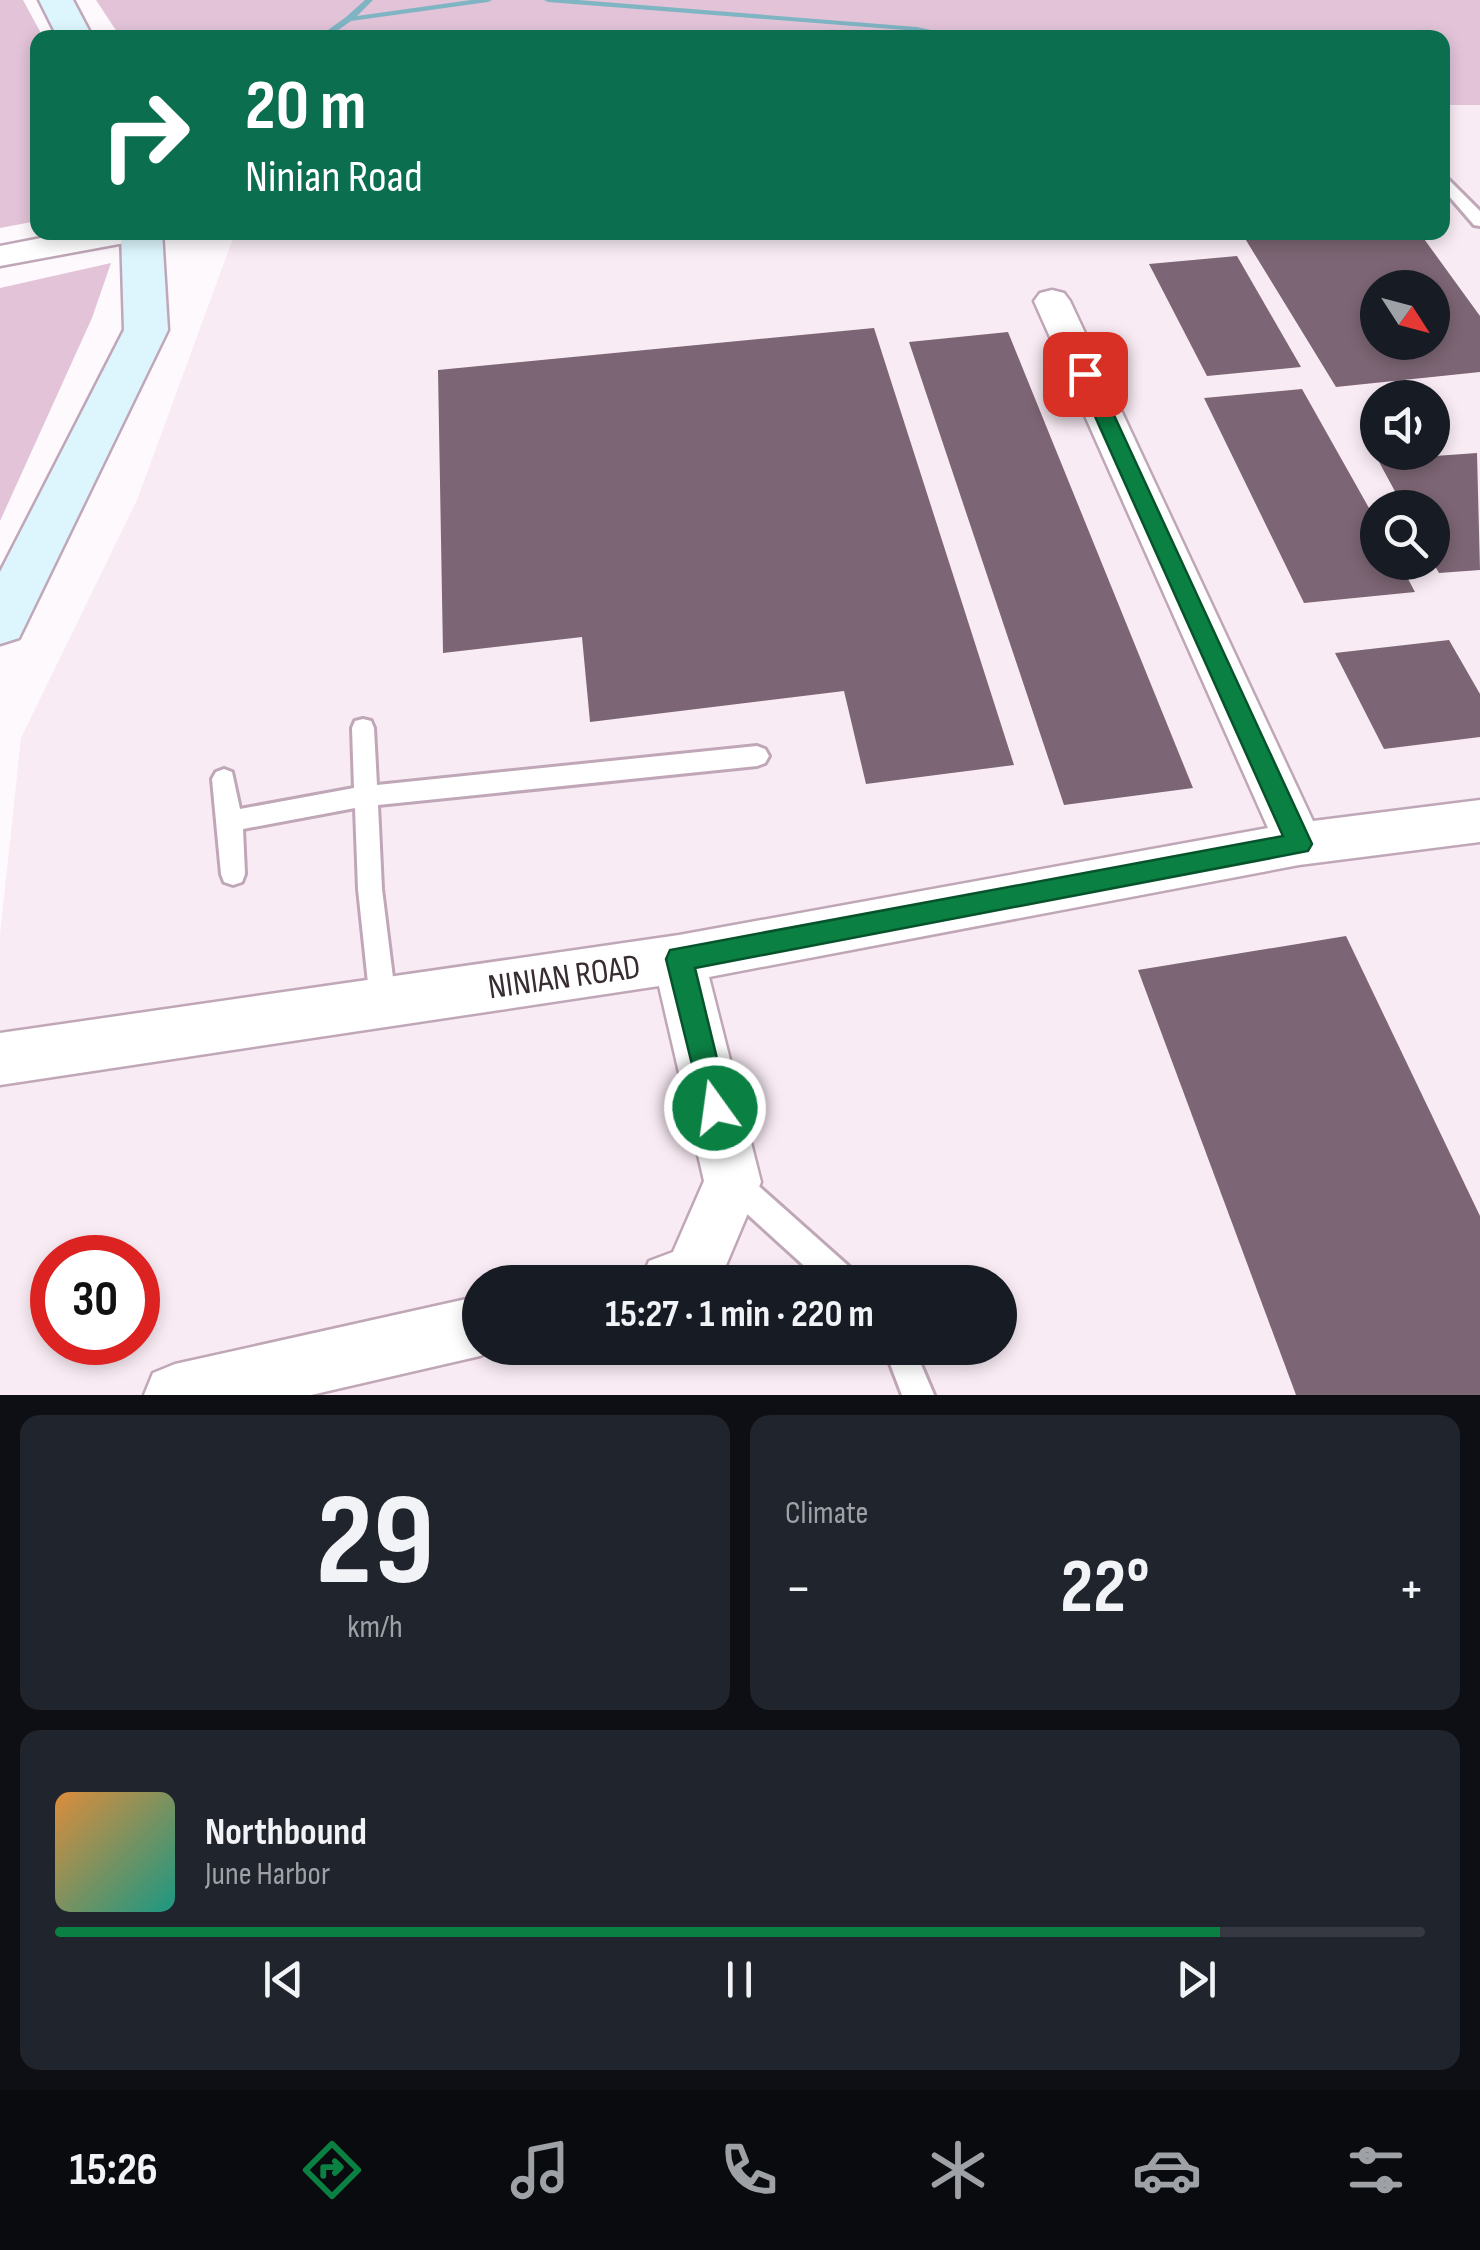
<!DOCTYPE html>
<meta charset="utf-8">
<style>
:root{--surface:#171b24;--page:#20242c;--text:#f1f3f6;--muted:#9ea1a6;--line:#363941;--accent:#0b8043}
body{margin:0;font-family:"Sofia Sans Condensed",sans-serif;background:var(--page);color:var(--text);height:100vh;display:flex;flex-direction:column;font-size:38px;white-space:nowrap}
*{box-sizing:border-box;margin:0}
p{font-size:32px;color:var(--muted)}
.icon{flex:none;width:55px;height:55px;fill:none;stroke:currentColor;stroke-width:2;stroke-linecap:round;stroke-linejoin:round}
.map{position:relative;height:1395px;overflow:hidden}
.panel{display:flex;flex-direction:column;gap:20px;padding:20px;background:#0d0f14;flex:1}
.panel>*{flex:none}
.guide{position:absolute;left:30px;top:30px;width:1420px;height:210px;border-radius:20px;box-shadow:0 5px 15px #0003;background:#0b6e4f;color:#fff;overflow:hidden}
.needle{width:65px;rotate:126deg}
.fabs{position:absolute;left:1360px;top:270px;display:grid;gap:20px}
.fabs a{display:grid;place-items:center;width:90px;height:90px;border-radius:50%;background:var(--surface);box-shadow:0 5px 15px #0003;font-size:50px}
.speed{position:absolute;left:30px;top:1235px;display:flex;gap:20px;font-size:50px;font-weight:700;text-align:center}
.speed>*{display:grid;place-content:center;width:130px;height:130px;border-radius:50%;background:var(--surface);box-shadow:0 5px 15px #0003;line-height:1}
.speed .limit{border:15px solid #d22;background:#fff;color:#111}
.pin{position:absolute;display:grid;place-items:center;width:85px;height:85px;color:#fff;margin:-42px;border-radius:20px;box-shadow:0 5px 15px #0006}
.me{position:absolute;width:110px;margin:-55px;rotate:346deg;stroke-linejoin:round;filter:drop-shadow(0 0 8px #0008)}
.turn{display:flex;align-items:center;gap:35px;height:210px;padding:0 50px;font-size:45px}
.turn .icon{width:130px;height:130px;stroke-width:2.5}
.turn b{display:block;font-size:70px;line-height:85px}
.big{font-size:75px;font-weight:700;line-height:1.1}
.panel .widget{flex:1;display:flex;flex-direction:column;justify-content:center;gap:15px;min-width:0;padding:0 35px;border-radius:20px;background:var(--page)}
.panel .dial{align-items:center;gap:0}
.dial b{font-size:130px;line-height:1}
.song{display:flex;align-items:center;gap:30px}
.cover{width:120px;height:120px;border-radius:15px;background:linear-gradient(135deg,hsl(30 70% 55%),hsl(170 70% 35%))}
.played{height:10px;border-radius:5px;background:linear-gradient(90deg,var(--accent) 85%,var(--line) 85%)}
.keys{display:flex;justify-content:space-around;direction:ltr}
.heat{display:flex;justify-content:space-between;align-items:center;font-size:55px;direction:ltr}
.panel .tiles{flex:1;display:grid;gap:20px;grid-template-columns:1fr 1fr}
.widget:last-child{grid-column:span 2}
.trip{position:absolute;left:462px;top:1265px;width:555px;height:100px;border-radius:50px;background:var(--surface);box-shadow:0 5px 15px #0003;font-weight:700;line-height:100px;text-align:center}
.tabs{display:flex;height:160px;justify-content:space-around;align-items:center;background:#090b0e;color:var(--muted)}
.tabs .icon{width:70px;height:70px}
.tabs .active{color:var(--accent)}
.tabs b{font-size:45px;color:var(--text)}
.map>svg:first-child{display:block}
</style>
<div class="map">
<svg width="1480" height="1395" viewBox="0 0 1480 1395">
<rect width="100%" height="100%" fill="#fef9fd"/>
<path fill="#f9ebf4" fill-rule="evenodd" d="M1443,105H1480V1395H0V935L21,738L137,500L235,233L1442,232ZM1378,288H1432V342H1378ZM1378,398H1432V452H1378ZM1378,508H1432V562H1378ZM52,1258H138V1342H52ZM480,1282H1000V1348H480Z"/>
<g fill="#e2c3d8">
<polygon points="0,0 23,0 43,37 38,38 37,221 0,228"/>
<polygon points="96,0 1480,0 1480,105 1443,105 1442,38 121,38"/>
<polygon points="111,263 92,318 0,521 0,288"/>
</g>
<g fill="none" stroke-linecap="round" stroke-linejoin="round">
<g fill="#7fb4c3" fill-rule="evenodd">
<polygon points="365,0 373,0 357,16 471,0 492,0 488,2 351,21 327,38 317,38 346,17"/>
<polygon points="544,0 578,0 917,27 969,38 950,38 917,31 548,2"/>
</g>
</g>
<g fill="#7c6574" fill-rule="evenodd">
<path d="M1241,232H1419L1480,316V372L1336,387ZM1378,288H1432V342H1378Z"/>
<polygon points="1237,256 1301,367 1207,376 1149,264"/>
<polygon points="874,328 1014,765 866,784 844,691 590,722 582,637 443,653 438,370"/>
<polygon points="1008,332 1193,788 1064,805 909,342"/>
<polygon points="1302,389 1378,524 1378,562 1399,562 1415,592 1304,603 1204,398"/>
<polygon points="1477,453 1480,570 1439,573 1432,561 1432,508 1404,508 1378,460"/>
<polygon points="1449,640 1480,694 1480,737 1384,749 1335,653"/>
<polygon points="1346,936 1480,1216 1480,1395 1296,1395 1138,970"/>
</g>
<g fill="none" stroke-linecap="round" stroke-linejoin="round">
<g stroke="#c0a7b8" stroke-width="6">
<g id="lane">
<polygon points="1442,173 1480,211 1480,226 1474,225 1442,188"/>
<polygon points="363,719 371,721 374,728 377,785 757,746 765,749 769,756 765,763 757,766 378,805 382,889 396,1002 392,1011 383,1014 374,1011 370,1002 358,889 355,808 243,829 245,874 242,882 233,885 224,882 221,874 212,779 216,772 224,769 232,772 240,809 354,788 352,728 355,721"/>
<polygon points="733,1168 743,1172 854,1271 858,1282 822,1282 723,1192 719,1182 723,1172"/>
<polygon points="884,1348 914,1348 934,1395 902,1395"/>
</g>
</g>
<g stroke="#c0a7b8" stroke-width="5">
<g id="street">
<polygon points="72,232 146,232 130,242 0,266 0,246"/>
<polygon points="1052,290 1064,293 1070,301 1313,821 1480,800 1480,842 1299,865 709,977 761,1182 719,1282 640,1282 649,1261 673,1252 704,1181 659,986 0,1085 0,1033 679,935 1268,828 1034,301 1040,293"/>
<polygon points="480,1296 480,1348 501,1348 480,1356 311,1395 144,1395 153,1373 175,1364"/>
</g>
</g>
<g stroke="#c0a7b8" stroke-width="5">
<g id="secondary">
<polygon points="39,0 73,0 93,38 58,38"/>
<polygon points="121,232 162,232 168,330 19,638 0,644 0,572 124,330"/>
</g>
</g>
<use href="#lane" fill="#fff" fill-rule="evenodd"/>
<use href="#street" fill="#fff" fill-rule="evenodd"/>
<use href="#secondary" fill="#ddf6fd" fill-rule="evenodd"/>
</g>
<polygon fill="#0b8043" stroke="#07532c" stroke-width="2.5" points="1085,368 1095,374 1312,844 1308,851 695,968 729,1108 725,1117 715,1121 705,1117 666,959 670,950 1283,836 1076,374"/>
<g text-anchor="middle" stroke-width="10" stroke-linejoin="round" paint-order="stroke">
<g font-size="35" fill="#362c32" stroke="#fff">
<text transform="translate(564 976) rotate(-8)" y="12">NINIAN ROAD</text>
</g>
</g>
</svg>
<div class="fabs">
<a><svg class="needle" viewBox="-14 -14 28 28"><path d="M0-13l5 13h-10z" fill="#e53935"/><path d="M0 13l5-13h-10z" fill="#9ea1a6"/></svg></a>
<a><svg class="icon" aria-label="sound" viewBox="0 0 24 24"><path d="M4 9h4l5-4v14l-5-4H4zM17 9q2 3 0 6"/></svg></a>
<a><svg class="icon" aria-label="search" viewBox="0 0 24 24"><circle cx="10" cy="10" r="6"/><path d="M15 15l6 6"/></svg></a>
</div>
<div class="speed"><div class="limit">30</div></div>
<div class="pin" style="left:1085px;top:374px;background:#d93025"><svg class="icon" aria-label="arrive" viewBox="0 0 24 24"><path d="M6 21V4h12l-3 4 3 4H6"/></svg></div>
<svg class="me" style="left:715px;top:1108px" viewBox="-20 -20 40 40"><circle r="17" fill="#0b8043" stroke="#fff" stroke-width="3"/><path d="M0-11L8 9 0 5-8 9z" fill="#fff"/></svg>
<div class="trip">15:27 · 1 min · 220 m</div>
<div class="guide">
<div class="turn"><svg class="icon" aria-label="right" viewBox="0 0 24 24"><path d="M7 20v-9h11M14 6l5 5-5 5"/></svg><div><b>20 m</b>Ninian Road</div></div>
</div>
</div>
<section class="panel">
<div class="tiles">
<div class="widget dial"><b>29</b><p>km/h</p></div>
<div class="widget"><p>Climate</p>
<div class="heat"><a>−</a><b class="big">22°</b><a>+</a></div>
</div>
<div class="widget">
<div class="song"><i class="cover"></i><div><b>Northbound</b><p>June Harbor</p></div></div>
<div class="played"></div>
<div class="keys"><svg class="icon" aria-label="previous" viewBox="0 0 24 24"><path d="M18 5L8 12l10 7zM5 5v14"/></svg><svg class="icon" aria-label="pause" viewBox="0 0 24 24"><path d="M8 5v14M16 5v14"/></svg><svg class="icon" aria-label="next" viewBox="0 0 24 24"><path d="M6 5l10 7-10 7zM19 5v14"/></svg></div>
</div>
</div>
</section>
<nav class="tabs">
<b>15:26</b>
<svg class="icon active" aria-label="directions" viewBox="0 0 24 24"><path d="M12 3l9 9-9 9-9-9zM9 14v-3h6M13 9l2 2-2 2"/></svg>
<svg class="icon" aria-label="music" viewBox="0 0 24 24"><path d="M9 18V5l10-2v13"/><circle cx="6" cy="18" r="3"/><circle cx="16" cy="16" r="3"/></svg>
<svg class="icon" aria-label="phone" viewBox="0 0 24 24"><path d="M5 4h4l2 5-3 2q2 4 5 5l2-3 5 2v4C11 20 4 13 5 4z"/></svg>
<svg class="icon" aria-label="climate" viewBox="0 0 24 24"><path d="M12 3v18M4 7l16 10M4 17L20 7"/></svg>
<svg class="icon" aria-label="car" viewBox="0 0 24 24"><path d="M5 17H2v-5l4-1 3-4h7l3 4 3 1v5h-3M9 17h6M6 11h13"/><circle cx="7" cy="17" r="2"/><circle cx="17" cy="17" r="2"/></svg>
<svg class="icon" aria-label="filters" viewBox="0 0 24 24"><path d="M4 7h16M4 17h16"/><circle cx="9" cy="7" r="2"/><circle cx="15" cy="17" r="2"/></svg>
</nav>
